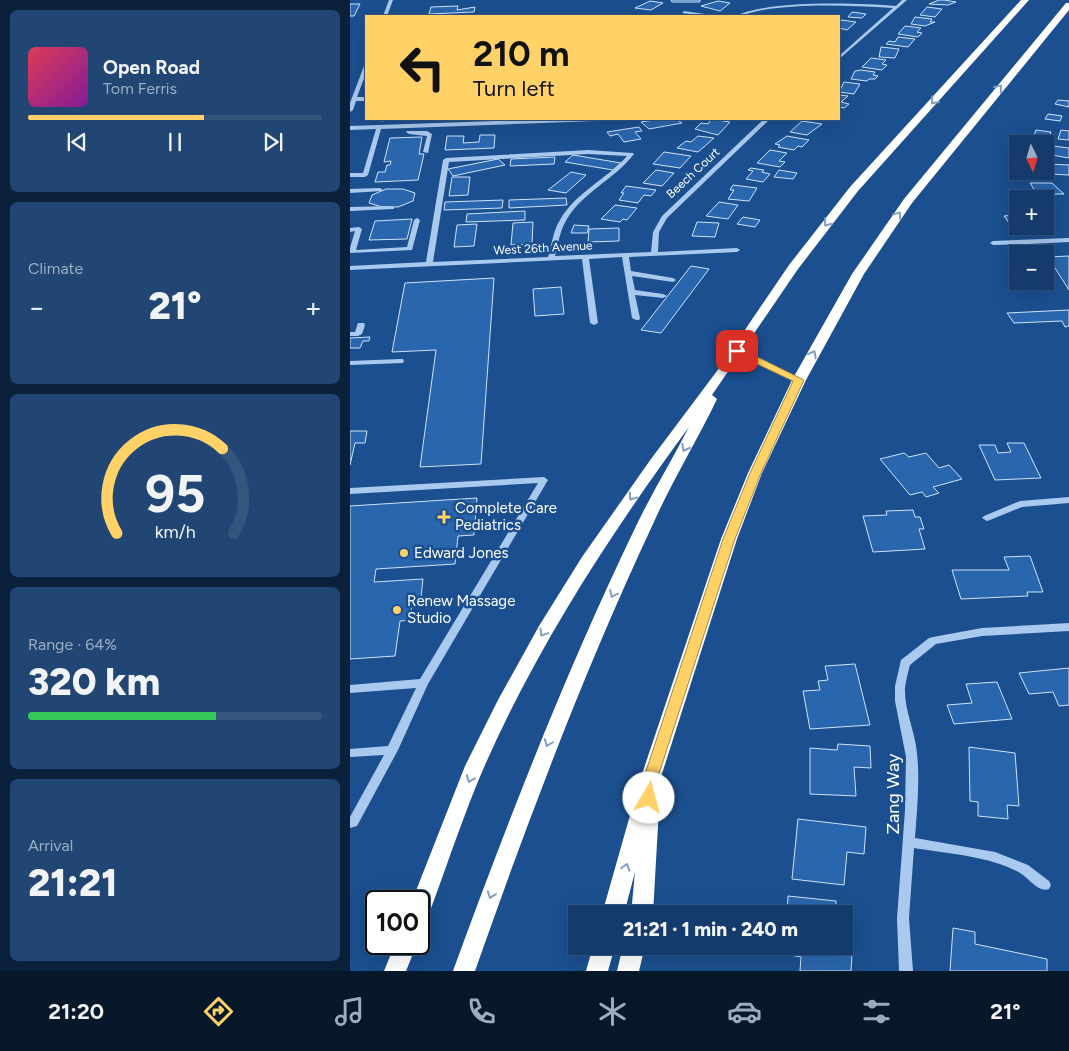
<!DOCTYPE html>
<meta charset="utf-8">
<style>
:root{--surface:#143b6b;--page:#214673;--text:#f1f3f6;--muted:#9dadc1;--line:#33557e;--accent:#ffd166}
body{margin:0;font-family:Figtree,sans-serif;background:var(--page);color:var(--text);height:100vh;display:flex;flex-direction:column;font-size:19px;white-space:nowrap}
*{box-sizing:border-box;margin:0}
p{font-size:16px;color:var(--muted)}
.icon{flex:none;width:28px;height:28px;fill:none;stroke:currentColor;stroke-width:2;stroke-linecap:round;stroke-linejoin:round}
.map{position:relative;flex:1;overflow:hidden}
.drawer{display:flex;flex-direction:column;gap:10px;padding:10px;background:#0b203b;width:350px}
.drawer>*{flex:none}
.banner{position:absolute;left:15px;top:15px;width:475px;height:105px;border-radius:0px;box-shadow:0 5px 20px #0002,0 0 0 1px var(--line);background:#ffd166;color:#111;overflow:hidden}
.needle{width:32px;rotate:175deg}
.tools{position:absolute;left:659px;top:135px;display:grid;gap:10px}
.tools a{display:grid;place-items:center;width:45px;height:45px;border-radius:0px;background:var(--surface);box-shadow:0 5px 20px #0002,0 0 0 1px var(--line);font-size:25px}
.speed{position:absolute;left:15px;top:890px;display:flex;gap:10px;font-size:25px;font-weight:700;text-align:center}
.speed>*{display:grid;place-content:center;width:65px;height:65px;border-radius:50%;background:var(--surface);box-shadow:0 5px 20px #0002,0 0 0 1px var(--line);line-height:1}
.speed .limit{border:2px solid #111;border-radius:8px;background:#fff;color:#111}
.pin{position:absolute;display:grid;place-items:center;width:42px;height:42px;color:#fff;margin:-21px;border-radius:10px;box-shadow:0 2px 8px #0006}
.me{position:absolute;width:55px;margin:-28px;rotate:8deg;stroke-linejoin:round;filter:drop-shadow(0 0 4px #0008)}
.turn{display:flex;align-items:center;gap:18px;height:105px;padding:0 25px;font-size:22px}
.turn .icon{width:65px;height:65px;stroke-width:2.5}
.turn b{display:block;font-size:35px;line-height:42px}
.big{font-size:38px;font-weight:800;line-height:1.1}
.drawer .widget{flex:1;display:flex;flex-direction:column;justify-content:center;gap:8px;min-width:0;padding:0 18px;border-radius:8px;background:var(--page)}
.drawer .dial{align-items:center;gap:0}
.dial svg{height:130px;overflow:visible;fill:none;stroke:var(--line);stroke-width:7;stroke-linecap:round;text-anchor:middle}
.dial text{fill:var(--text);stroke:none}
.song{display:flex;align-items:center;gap:15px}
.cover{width:60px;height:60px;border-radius:8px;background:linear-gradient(135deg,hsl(350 70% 55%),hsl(290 70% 35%))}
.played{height:5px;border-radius:2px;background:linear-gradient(90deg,var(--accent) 60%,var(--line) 60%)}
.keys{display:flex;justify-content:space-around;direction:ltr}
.heat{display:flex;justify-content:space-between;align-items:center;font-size:28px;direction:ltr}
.charge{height:8px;border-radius:4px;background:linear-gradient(90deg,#34c759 64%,var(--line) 0)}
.trip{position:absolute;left:218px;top:905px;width:285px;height:50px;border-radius:0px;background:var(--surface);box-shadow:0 5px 20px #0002,0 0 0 1px var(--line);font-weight:800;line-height:50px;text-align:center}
.dock{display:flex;height:80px;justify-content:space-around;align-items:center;background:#08182b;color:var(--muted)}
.dock .icon{width:35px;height:35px}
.dock .current{color:var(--accent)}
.dock b{font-size:22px;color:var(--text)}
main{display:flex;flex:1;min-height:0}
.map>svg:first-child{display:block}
</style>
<main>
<section class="drawer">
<div class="widget">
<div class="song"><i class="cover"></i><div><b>Open Road</b><p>Tom Ferris</p></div></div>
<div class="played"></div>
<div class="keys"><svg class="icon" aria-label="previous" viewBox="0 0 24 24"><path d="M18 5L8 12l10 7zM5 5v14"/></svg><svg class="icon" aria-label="pause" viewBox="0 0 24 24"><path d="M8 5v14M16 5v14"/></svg><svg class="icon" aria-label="next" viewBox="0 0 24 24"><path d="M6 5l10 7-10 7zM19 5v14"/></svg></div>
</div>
<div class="widget"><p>Climate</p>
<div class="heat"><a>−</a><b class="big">21°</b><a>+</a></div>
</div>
<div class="widget dial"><svg viewBox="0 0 100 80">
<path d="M14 69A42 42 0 1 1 86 69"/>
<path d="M14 69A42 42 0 0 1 79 17" stroke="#ffd166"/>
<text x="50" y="56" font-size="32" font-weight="700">95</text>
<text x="50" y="72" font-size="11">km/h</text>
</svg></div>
<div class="widget"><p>Range · 64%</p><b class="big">320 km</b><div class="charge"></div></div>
<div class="widget"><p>Arrival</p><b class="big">21:21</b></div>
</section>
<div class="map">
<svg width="719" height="971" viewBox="0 0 719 971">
<rect width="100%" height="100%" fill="#1b4f8f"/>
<g fill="#2a66ad" stroke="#cfe3fa">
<polygon points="321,0 350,0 350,2 322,2"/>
<polygon points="589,0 594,0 606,2 598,5 579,4"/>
<polygon points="300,1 313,3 301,10 285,8"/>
<polygon points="368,1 380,3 370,11 351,6"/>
<polygon points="0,4 10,4 4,16 0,16"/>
<polygon points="108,6 107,10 125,7 124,12 79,14 81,7"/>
<polygon points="577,7 592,9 585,17 570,15"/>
<polygon points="502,12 516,14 512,18 498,17"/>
<polygon points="565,17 582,19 580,22 585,22 575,26 561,24"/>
<polygon points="491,20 506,22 497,30 489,28"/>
<polygon points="555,26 571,28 567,32 572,33 568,37 548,34"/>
<polygon points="548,37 565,39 558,47 536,44 539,41 545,42"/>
<polygon points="531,47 549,49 545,58 529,57"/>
<polygon points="521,58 536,60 532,64 537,65 532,70 512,67"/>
<polygon points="511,70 525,72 523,75 528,76 525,79 519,79 517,81 501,79 505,71"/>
<polygon points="494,82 510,84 504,94 489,92"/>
<polygon points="489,95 498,96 491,102 499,104 494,108 489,107"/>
<polygon points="708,100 719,101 719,107 705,104"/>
<polygon points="698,114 712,116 710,121 695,119"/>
<polygon points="311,119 326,119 332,123 299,129 291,122"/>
<polygon points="361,119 380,122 368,135 345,129 351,123 358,124"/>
<polygon points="452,121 472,124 457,135 440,132"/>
<polygon points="289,127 292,131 285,132 291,139 274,142 268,134 260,136 257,132"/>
<polygon points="686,130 701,132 699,138 684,136"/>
<polygon points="711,130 719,131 719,140 708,139"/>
<polygon points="130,135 145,135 144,148 95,150 97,136 114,136 113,143 129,142"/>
<polygon points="348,136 364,138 348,152 327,148 336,141 341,142"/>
<polygon points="437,136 459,140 452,147 448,146 444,150 428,147 430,145 425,144"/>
<polygon points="72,137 69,154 74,154 68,180 25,182 28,172 35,172 37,165 40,165 41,161 34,162 40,138"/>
<polygon points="695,145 719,148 719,158 702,155 703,151 695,150"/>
<polygon points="420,150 437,153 429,161 435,162 430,167 407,163"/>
<polygon points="314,152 341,156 330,168 303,164"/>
<polygon points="223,155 271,163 263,170 215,162"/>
<polygon points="205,157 204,164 160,166 161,159"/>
<polygon points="148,159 155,165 103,176 98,169"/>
<polygon points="698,164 719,165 719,175 699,174"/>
<polygon points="401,168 414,170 412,172 420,174 413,182 396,179 403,171 398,170"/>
<polygon points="306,170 324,173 312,186 293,183"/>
<polygon points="429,170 447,173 443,179 424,177"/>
<polygon points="221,172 236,175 216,193 198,190"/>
<polygon points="102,177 120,177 118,195 99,196"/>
<polygon points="680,183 702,183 714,194 687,194"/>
<polygon points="383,185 407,188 399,201 378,199 384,190 380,190"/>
<polygon points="276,186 306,190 301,196 294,195 288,203 269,200 274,193 271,193"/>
<polygon points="36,189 53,189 65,193 63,201 48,207 32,207 19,203 22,195"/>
<polygon points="216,198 217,205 159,208 159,200"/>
<polygon points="153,200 152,208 94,210 95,202"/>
<polygon points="369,202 388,205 378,219 356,216"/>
<polygon points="265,205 287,208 277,220 273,219 270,222 251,219"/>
<polygon points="175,211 175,220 116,222 117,214"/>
<polygon points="664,211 668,211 668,224 660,224 654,216 667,215"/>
<polygon points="393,217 410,220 405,227 387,224"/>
<polygon points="62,219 57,239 19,240 25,221"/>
<polygon points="183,222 182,244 161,245 163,223"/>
<polygon points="347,222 369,223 365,237 342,236"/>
<polygon points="127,224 124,246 104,247 107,225"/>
<polygon points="224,225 239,226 237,233 221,233"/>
<polygon points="269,228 269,241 238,242 239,229"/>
<polygon points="719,256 719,290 698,257"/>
<polygon points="341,266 359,269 311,333 291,330"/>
<polygon points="144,278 131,464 70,467 86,350 42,352 55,283"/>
<polygon points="211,287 214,314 185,316 183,289"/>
<polygon points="719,310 719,326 715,327 712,321 664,323 657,313"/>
<polygon points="20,337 19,341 13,341 10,348 0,348 0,338"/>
<polygon points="0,431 17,431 15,443 5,443 0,465"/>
<polygon points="657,443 674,443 691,478 645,480 629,445 645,445 648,453 661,452"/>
<polygon points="554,453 559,457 576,453 589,468 599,465 612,479 583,487 589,493 576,497 572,492 560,495 530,459"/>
<polygon points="127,498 125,523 118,524 118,529 124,528 124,535 108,536 105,564 26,569 24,582 73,579 70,606 62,606 61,612 67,612 66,620 50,621 45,656 0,659 0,506"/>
<polygon points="563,510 565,517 570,517 574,529 569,529 575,549 523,552 513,516 537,515 536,511"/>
<polygon points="680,556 693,592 677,592 678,596 611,599 602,570 659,570 654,557"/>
<polygon points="505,664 520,725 460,729 453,691 470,690 468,681 478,680 475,666"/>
<polygon points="719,668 719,705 709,706 703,692 679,694 669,673"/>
<polygon points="647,682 662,719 604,724 597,705 622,703 616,684"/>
<polygon points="488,744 520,746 521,768 504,767 506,796 460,794 460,748 487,750"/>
<polygon points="619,747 665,753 669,806 657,805 658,819 628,816 628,802 620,801"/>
<polygon points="448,819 516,827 514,854 497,852 494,885 442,879"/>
<polygon points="438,896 486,901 486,914 437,914"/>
<polygon points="603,928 625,932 625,944 697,959 697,971 600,971"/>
<polygon points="494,938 503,939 501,971 450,971 451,957 440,955 441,946 494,946"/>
</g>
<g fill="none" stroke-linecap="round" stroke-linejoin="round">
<g fill="#a9c9ee" fill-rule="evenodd">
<polygon points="39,0 43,0 37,16 33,16"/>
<path d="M552,0H557L489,59V56L543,8C509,6 473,4 439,7C427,8 415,9 404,12C398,13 392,16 386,16C419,0 507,3 546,6Z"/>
<polygon points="334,11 362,15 364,16 354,16 332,13"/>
<polygon points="14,66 16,66 16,73 7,97 16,97 16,101 6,101 3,110 0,112 0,103"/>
<path d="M23,119H42C38,122 27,122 23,119Z"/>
<polygon points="208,119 249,119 246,121 31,129 18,175 15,177 0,177 0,173 13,173 26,129 0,130 0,126"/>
<path d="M414,119H420L317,218L309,232L308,252L387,248L390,250L387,252L279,257L281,271L323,278L326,280L323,282L282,276L285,290L313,294L317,296L313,298L285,295L290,318L289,320H286L282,318L272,257L239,259L248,323L244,325L240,323L232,259L0,270V266L76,262L93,160L96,158L238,150L283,153L284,154C265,179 233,192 217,219C210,230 208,244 205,256L301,252L303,232L312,216ZM238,154L277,156C257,179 225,193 210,220C203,231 202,244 198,257L83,262L99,162Z"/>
<polygon points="57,131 77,131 82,134 78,153 73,152 77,136 59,134 56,132"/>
<polygon points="30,188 33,190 32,191 0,193 0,189"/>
<polygon points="42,206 44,207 44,209 0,211 0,207"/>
<polygon points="67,218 70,220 62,250 0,253 0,248 5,231 0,232 0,228 9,227 12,229 6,250 57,247 64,220"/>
<polygon points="719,238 719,242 678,244 684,254 678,254 672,244 643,245 640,243 643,241"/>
<polygon points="8,323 14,323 15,325 12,334 8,336 0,336 0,332 5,332"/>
<polygon points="384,349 390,349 453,380 449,382 446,382 384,353 383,351"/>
<polygon points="50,359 53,359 54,361 53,363 0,365 0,361"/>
<polygon points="194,477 198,480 78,684 48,750 7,826 0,828 0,817 34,755 0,757 0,749 38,746 66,688 0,693 0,685 70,679 188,483 0,494 0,488"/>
<polygon points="719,497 719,503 672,507 640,520 637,521 632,518 634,516 670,501"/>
<path d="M719,623V631L632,636L586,644L560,665C558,672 556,680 555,688C554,710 565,731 567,753C570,781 567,810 565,838L645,852L678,865L699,881L701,885L699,889C688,893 679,878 670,873C644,857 595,853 564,848L559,918L563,971H549L547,918L555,810L556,757L545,701V686L551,660L579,638L583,637L632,628Z"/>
</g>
<g fill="#fff" fill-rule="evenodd">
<path d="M671,0H679L508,191L448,269L362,395L367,399C347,441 322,481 303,524C235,669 178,820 125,971H103C158,820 217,669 287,524C303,491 322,460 339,427C261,533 188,645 135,765C114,813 98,863 80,911L77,918L69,920V901H62L115,766L148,700L189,626L232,557L301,459L367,371L439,265L500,187Z"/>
<polygon points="716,3 719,3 719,10 562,203 514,274 456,380 412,473 387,539 310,780 304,801 309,808 303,914 281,914 285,872 274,914 252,914 290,780 371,539 398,473 442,380 502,274 554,199"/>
<polygon points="45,944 67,944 56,971 34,971"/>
<polygon points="243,946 265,946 258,971 236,971"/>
<polygon points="273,946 295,946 289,971 267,971"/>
</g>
</g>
<defs><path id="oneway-chevron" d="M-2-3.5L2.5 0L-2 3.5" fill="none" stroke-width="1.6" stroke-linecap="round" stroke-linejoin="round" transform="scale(1.25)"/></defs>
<g stroke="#829ec1">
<use href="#oneway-chevron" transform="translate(649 88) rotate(-50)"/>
<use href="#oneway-chevron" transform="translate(584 101) rotate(132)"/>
<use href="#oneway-chevron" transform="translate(548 215) rotate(-56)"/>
<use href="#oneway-chevron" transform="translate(477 223) rotate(128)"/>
<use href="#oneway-chevron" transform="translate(463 354) rotate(-62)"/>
<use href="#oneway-chevron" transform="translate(335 448) rotate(118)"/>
<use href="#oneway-chevron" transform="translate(282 497) rotate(125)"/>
<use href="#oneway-chevron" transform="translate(263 594) rotate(115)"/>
<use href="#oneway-chevron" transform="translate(193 633) rotate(121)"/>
<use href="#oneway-chevron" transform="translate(198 743) rotate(111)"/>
<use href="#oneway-chevron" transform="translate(120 779) rotate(111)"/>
<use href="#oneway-chevron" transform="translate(276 867) rotate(-74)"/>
<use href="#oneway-chevron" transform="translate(141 895) rotate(110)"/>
</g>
<polygon fill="#ffd166" stroke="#a68842" points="384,349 391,349 454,380 411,473 385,539 307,780 304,802 299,804 294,802 292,798 293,780 373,539 400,473 443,381 384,353"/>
<g fill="#ffd166" stroke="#1b4f8f" stroke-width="2">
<path d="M91.5 509.5h5v5h5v5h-5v5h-5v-5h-5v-5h5z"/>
<circle cx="54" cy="553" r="5"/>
<circle cx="47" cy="610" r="5"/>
</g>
<g text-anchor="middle" stroke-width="5" stroke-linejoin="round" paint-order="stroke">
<g font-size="12" fill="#fff" stroke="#1b4f8f">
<text transform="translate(343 173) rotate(-43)" y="4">Beech Court</text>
<text transform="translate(193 248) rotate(-3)" y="4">West 26th Avenue</text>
</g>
<g font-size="15" fill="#fff" stroke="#1b4f8f" text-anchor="start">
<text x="105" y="513">Complete Care<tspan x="105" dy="17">Pediatrics</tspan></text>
<text x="64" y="558">Edward Jones</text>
<text x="57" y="606">Renew Massage<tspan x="57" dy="17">Studio</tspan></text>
</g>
<g font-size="18" fill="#fff" stroke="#1b4f8f">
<text transform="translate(543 794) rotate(-90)" y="6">Zang Way</text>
</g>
</g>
</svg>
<div class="tools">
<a><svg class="needle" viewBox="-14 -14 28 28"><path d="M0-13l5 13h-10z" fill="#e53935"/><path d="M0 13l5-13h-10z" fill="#9dadc1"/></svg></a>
<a>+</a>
<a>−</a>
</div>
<div class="speed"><div class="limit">100</div></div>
<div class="pin" style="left:387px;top:351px;background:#d93025"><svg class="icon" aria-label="arrive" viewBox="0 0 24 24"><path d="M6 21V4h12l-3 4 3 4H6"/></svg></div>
<svg class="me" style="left:299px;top:798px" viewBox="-20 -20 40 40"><circle r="19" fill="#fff"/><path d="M0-13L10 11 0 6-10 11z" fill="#ffd166"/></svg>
<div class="trip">21:21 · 1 min · 240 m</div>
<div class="banner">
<div class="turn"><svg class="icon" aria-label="left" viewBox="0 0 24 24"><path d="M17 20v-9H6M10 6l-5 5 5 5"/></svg><div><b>210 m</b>Turn left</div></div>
</div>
</div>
</main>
<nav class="dock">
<b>21:20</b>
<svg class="icon current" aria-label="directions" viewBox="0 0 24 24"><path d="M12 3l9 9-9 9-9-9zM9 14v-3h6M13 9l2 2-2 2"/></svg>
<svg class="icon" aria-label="music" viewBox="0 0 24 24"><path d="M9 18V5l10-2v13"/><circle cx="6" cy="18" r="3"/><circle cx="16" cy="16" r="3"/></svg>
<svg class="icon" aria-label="phone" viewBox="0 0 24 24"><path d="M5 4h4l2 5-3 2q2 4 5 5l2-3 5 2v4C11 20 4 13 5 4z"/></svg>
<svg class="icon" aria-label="climate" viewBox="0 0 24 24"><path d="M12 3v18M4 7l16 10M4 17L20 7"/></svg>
<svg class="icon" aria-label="car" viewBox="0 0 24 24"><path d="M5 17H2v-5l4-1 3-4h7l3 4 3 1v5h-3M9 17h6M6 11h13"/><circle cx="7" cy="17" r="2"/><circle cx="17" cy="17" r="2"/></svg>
<svg class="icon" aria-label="filters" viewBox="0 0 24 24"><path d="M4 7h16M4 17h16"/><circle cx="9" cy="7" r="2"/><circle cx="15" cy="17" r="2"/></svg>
<b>21°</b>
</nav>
